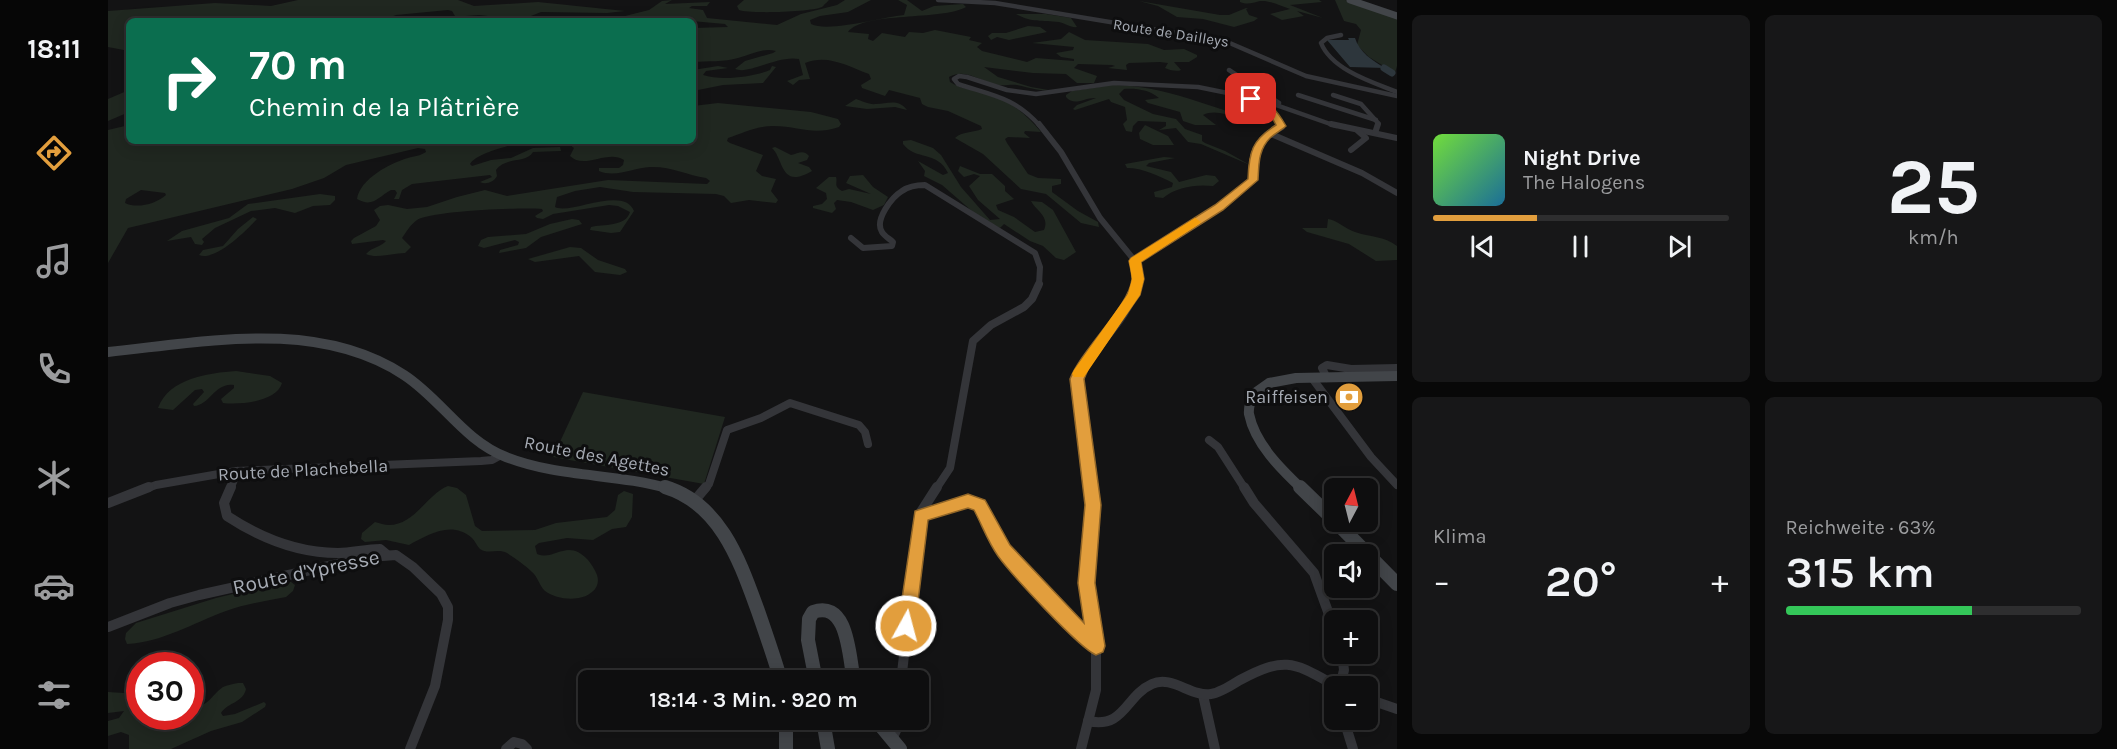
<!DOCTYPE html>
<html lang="de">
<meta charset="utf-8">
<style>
:root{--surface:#0e0e0f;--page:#171718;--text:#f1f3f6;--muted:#9b9c9e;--line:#2e2e2f;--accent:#e29e3d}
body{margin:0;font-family:Karla,sans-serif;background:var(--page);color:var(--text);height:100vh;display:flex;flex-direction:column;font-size:22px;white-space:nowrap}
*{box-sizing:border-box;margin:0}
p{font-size:20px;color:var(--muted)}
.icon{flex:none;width:33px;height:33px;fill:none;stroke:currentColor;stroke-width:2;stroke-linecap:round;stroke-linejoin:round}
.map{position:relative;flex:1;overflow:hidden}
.sheet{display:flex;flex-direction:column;gap:15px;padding:15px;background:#080808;width:720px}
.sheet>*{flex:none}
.banner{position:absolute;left:18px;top:18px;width:570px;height:126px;border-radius:9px;box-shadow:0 3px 15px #0003,0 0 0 2px var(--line);background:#0b6e4f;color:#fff;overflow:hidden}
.needle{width:39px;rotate:7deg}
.buttons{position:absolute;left:1216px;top:478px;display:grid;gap:12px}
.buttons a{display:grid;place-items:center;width:54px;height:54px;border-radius:9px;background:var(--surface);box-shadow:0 3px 15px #0003,0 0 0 2px var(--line);font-size:30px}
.speed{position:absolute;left:18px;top:652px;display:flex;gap:12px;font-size:30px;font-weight:700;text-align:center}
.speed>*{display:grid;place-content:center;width:78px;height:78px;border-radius:50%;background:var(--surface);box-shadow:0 3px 15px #0003,0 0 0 2px var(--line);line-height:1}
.speed .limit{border:9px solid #d22;background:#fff;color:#111}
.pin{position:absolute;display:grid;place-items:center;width:51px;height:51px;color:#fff;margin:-26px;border-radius:12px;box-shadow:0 3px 9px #0006}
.me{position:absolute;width:66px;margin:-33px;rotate:7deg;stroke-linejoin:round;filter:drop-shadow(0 0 4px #0008)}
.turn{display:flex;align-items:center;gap:21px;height:126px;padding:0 24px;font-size:27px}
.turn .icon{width:78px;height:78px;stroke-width:2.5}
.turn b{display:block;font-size:42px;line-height:51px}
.big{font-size:45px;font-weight:600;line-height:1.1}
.sheet .tile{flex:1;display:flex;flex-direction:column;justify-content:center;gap:9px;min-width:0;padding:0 21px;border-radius:9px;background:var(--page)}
.sheet .dial{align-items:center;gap:0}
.dial b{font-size:78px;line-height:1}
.song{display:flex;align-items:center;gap:18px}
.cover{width:72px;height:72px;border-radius:9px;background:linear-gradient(135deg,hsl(100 70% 55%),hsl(200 70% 35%))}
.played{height:6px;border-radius:3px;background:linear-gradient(90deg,var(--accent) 35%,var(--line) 35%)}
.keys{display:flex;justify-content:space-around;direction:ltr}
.heat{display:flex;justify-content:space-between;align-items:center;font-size:33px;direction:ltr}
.charge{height:9px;border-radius:4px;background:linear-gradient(90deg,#34c759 63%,var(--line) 0)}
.sheet .tiles{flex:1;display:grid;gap:15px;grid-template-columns:repeat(2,1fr)}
.trip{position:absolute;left:470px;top:670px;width:351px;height:60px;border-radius:9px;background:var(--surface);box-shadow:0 3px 15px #0003,0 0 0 2px var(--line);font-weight:600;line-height:60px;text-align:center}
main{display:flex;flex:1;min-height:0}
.dock{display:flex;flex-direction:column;width:108px;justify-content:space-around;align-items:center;background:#060606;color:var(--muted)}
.dock .icon{width:42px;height:42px}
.dock .current{color:var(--accent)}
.dock b{font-size:27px;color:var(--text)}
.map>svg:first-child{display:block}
</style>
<main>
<nav class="dock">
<b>18:11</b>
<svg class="icon current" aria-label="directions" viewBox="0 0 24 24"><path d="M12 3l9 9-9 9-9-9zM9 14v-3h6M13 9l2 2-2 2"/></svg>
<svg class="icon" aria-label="music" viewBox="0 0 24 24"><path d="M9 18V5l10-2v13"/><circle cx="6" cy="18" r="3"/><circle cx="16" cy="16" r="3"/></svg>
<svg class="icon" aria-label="phone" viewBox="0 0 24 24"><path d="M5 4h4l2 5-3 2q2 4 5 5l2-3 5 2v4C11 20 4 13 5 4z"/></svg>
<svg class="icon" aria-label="climate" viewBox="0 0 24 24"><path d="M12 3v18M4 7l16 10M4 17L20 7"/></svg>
<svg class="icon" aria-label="car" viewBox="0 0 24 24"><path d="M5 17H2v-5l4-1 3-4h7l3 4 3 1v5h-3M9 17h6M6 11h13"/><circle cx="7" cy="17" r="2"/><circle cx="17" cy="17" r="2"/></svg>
<svg class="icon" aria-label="filters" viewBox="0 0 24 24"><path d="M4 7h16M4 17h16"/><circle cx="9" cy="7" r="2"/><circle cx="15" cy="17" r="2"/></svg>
</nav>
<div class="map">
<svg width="1289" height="749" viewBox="0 0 1289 749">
<rect width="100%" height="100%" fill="#131314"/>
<g fill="#202720" fill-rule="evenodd">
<polygon points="190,0 350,0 366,6 430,2 517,11 499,13 433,12 423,16 477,19 484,21 385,21 389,17 371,15 358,16 348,21 337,21 347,16 344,11 340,10 288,15 273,21 21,21 21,51 0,47 0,11 107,3 163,6"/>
<path d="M564,0L557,4L602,2L599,6H584L581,8L595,10L599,18L669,25L693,14L729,5L737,0H763L740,12L712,16L702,20L703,24C721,33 773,17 796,15L799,5L790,0H799L814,11L826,6L855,4L858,7C834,21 756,11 740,32L761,34L760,39L765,41L774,33L797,37L801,32L815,33L827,30L863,37L861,40L874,43L869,47L874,51L919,62L928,58L966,61V59L953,57L948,53L965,50L966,47L924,43L953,39L961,32L977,40L1040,44L1056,50L1076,49L1089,55V57L1081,62H1066L1073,70C1069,72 1061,70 1057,68L1060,63L1052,62L1021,63L1018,65L1019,70L1000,68L1007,66L1004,65L970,64L966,68L989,76L986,83H969L958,74L925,73L876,67L890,77L923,87L946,91C933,91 922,88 909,85C903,84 897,86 890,85C873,83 859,67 841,77L842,82C856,91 873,90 888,96C905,103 921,118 933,132L917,131L916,133L922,138L900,137L897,139L899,143L920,174L930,178L953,179V184L944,186V192L970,211L990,222L991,227L973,223L938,194L913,189L875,154L847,138C854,131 865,133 874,129L873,126L840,111L820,107L814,104L812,98L781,90L777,96L754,88L753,85L763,79L761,74C739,66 720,54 697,63L702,79L691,80L685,85L679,81L695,75L691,59C669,55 642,75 627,69L637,61L665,53L668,51C655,47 643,55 630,58C616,62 600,61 585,62V28L620,27L617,24L561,19L497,21L541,10L554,1Z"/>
<path d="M636,0H721C720,1 715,6 714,7C703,12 642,14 631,10L629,6Z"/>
<path d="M1132,0H1211L1214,2L1182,5L1215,18L1189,11L1196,16L1174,20L1162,14L1182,9C1173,6 1162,0 1152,1C1144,3 1140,5 1132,2Z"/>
<polygon points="1227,0 1237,0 1289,17 1289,66 1287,73 1261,57 1249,45 1253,30 1248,24 1236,21"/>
<polygon points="1031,1 1112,15 1121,15 1138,8 1140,8 1138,9 1141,15 1150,18 1146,21 1126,27 1095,19 1069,17 1050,6"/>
<path d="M908,14H938L963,18L969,27C963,28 959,24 951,22C934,20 924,23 908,14Z"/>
<polygon points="920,26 932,27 939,32 901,40 889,37 883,40 880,36 884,33 898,33"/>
<path d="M610,66L620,68L598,71L595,75C613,81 645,77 662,70L664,66L668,67L655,83L615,85L585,91V70Z"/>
<path d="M1004,85C1056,85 1104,108 1154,122V124H1149C1133,121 1111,107 1095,115L1108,125H1087L1075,121L1072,112L1040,103L1037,100L1051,98C1042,90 1028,88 1016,89L1011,94L1016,100L1045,114L1068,119L1077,129L1094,135V141L1097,143L1117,151L1142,165L1093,144L1080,142L1068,128L1051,130L1058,126V122L1030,121L1025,126L1024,132L1018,131L1015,124L1019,120L1017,107L1003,102L1001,99L967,110L965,109L969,105L988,98C977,97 967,107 958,97V95L964,91Z"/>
<polygon points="21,90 21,112 0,121 0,99"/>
<path d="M748,99C754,101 762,105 768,104C779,104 790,98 799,110L787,107L759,109L737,106Z"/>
<path d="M610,103L703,112L730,119L733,124L731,127C704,136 692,126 665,126C648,126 635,133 620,138L619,141L622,143L655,155L648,171L654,176L668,179L663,191L670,200L668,203L641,200L623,203L616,196L608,194L525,192L492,187L467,191L449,197L447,207C462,215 516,185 526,211L512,232L503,233L482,230L483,227C495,224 518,227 522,212L510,206L501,205L445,214L435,219L429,218L427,216L435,211L434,209C415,207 322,211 309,220C303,224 298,232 294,238L303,247L297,253C285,253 269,259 258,254C264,247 273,247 278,241L275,240L244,244L243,241L246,238L268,226L272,220L266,210L272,206L280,205L299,209L319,207L349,197L377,190L399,196L500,180L599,184L602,181L598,178C579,175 562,166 542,167C525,168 508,178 491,171V168H511L515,165L516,160C500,149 476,170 462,156L466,148L457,141H585V106Z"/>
<path d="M21,125V141H422C407,144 369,152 362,164L364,166L383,160L403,158L425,148L452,147L453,151L425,152C418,164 398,156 388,170L389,176C386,182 378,185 372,182L384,177L382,175L304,184L294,190L291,199H286L289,193L287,190H283C270,197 265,208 249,199C252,179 282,163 300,158C307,156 312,156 318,152L317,149L310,148L238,165L216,178L184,189L20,228L0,263V130ZM33,190L57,193L58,195C48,204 29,209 17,203L18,199Z"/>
<polygon points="1037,125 1060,136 1066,145 1045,145 1032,139 1031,133"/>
<path d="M803,140L825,148L833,155L853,187L882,220L892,219L870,200L861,186L872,176L866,174L856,177L850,171L852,166L872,174H884L897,186V191L906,199L888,205L890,210L906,217L927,232L936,230C942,216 928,211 923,201L934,202L945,210L968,252L956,260L948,258L935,246L922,241L896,224L892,228L872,218L834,185L816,176L817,171L810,161L835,175L840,173C829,150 808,161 795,144V141Z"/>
<path d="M667,147L683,155C690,154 695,149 701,156L699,160L690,163L701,167L704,171C672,190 676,159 664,148Z"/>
<path d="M1056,157L1067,158L1041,163L1038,166L1063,172L1071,182L1098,175L1107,176L1111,181L1105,186C1088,184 1068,187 1055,198L1047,197L1046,192L1064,187L1065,183C1051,176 1035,168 1019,168L1017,164Z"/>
<path d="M755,175L765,187L780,197L776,205L765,210L743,202L729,200L726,203L728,209L724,213L705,208V206L714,204L719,199L718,193L708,188L721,177H728C730,183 725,186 734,191L741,189L763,194L738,183L742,176Z"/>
<polygon points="212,194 227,196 227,200 222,205 205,206 187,213 167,208 143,211 107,228 94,239 96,242 94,245 87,244 83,237 59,241 74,231 121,218 140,204"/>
<path d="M145,217L149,219C138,231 107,262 91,255L95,250L115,246L130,229Z"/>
<polygon points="464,219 471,220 474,224 433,237 418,248 391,253 392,250 410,245 411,242 407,240 376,248 370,246 373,240 380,237 418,234 442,224"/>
<path d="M1220,219C1229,220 1237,229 1247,232C1262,237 1276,236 1289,246V260L1268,261L1241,244L1199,232L1194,228H1219Z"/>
<polygon points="462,247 473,248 490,260 517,269 519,272 512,275 487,272 471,256 427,262 420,259"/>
<path d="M128,371L162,376L174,383C169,402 131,405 115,403L113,399L126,388V385C107,382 102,405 86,406L85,404L96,392L94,389L87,390L65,410L50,408C61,378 101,373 128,371Z"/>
<polygon points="475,392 617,417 596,484 445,457"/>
<path d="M340,486L349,488L358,495L367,526L374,531L427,530L448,523L499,517L507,510L510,495L516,491L525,494L524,517L518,527L504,529L485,540L459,538L431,543L427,546L429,554C440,558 445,553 455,551C471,546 484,562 489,575C491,581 490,587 484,592C473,602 449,600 437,591C431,585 430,577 424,572C417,565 407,558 399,553C390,548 380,555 372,549C369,546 367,541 364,538C343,520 320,535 301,545L278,540L257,542L253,539L254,533L267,522C272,523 276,525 281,525C307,525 319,494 340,486Z"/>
<path d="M176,582H183L187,585L185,591L178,597C158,601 137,604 118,611C85,623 55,642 19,644L17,639L18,633L28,623L108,598Z"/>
<path d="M130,683H135L138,689C135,703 120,702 113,713L115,716L127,714L156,702L158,704L157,707L134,722L103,731L63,749H21V735L13,732L0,736V721L11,718L16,711L0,713V692L31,694L32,717H82L83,703C98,712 104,694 115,687C119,685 125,684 130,683Z"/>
</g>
<path fill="#2d363c" d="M1240,38H1247C1251,52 1265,61 1277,68L1242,67L1219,40H1241Z"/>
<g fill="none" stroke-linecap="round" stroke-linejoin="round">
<polyline stroke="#2d363c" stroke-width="7" points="1276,68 1284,73"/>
<g stroke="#343539" stroke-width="4.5">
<polyline points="830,0 887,3 1117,41 1198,76 1289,96"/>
<path d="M1233,35L1219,38L1213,43C1224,70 1264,82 1289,92"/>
<polyline points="1121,70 1171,103"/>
<polyline points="1190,95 1268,120"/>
<polyline points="1225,95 1253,104 1270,123 1269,126"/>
<polyline points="1153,104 1165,111 1173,126"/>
<path d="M932,126C907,97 883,95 850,84L846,79L851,76L859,77L899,90L928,94L1006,83L1090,87L1154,100L1228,126"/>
</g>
<g stroke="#343539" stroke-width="6">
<polyline points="931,124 953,152 992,218 1027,261 1027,285"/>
<polyline points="1223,124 1289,138"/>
<polyline points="1161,133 1254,173 1289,193"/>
<polyline points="1267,133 1270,124"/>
<polyline points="1243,150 1258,138 1250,131"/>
<path d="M743,238L755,248L784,246L785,242C782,239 776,236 774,232C766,220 784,197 794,191C801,186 809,185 817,185L927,253L932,267L931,285"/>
<path d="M1027,261L1111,207L1145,180C1146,173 1145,167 1145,160C1146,143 1161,134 1174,127L1172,124"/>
</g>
<g stroke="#343539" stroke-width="8">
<polyline points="1204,378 1263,457 1289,485"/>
<polyline points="1219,378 1214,368 1219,365 1243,369 1289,368"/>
<polyline points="1101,440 1110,447 1137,489"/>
<polyline points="37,489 48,485 128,471 373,461 384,460 393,455"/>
<polyline points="122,489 130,471"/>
<polyline points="597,489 601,484 619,430 653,418 682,403 751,425 757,432 760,444"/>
<polyline points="828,489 842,468 865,341 883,325 916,307 924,299 931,284"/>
<path d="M983,489L969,379C984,346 1022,321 1028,284"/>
</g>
<g stroke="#343539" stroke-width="10">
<path d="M123,487L116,503L119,516C151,537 190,553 230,553C244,553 258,549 272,549L278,554"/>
<polyline points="1136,487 1146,503 1206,573 1227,631"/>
<polyline points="587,500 598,487"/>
<polyline points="0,503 41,487"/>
<polyline points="813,516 860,501 871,505 896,551 966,626 988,646"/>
<polyline points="0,627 62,603 91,595 261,557 288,555 305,567 333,594 340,607 340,620 327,686 302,749"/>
<polyline points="793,681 813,512 829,487"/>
<polyline points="1232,687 1236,670 1234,654"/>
<polyline points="1095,695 1107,749"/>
<polyline points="1260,699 1289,709"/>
<polyline points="1236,720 1245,749"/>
<path d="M980,721C1017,729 1017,696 1044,684C1064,675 1083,697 1103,694C1112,693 1124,685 1132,680C1179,655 1186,663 1230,687"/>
<polyline points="784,739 793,720"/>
<polyline points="398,749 406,742 414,744 419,749"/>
<polyline points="973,749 988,690 988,646 979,583 985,505 983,487"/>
</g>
<polyline stroke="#424549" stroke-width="7" points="1242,0 1289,16"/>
<g stroke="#424549" stroke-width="10">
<path d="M0,352C97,342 209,318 296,375C333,399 356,441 398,457C451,478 509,473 562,489"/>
<path d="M1194,489C1173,469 1147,444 1141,414C1140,408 1143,401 1144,395L1161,383L1188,378L1289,376"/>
</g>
<g stroke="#424549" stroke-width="14">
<path d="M557,487C613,504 632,562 650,611C658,634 666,657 673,681"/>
<polyline points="1192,487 1227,521"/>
<polyline points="1228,522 1289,584"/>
<path d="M708,681L700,640L701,619L705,612C741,599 741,659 746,681"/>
<polyline points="678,720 678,749"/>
<polyline points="715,720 720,749"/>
<polyline points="768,720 792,749"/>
</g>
</g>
<path fill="#e29e3d" stroke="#936728" stroke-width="1.5" d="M1140,97C1158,95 1170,112 1178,126C1174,130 1167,133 1162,138C1150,150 1151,165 1150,180L1115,210L1033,262L1036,279L1032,295L981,367L976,379L993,505L987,583L997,646L995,652L988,655C971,648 903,574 890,556C880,542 874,525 866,510L860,508L820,520L807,626L805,632L798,635L792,632L790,626L807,511L860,494L877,500L902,545L976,623L970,583L977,505L962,379C974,349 1022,305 1024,279C1024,273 1022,266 1021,261L1023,258L1107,205L1140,179C1141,152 1144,140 1168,125L1161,112L1140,101Z"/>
<polygon fill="#f59e0b" points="1087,218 1093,222 1091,224 1033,262 1036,279 1032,295 976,377 966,377 964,374 966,370 1020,294 1024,279 1021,261 1023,258"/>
<defs>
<g id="bank-disc" transform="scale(1.5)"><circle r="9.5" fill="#e29e3d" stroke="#0e0e0f"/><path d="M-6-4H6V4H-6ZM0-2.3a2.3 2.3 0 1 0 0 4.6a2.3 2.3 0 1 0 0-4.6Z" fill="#fff"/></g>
</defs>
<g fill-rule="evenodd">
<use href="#bank-disc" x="1241" y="397"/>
</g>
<g text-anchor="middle" stroke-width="6" stroke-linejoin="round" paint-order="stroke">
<g font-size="15" fill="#a6abb4" stroke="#0e0e0f">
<text transform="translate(1063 33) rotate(9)" y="5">Route de Dailleys</text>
</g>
<g font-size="18" fill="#a6abb4" stroke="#0e0e0f" text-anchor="end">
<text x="1220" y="403">Raiffeisen</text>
</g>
<g font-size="18" fill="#a6abb4" stroke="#0e0e0f">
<text transform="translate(489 456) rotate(11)" y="6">Route des Agettes</text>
<text transform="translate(195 470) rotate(-3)" y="6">Route de Plachebella</text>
</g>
<g font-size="21" fill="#a6abb4" stroke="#0e0e0f">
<text transform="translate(198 572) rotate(-12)" y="7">Route d'Ypresse</text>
</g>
</g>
</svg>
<div class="buttons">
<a><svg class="needle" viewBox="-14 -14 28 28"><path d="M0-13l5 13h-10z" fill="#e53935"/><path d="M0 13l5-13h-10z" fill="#9b9c9e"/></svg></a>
<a><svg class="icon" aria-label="sound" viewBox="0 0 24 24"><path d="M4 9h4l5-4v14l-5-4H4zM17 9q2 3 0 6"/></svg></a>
<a>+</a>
<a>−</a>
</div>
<div class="speed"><div class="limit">30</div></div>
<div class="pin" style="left:1143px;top:99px;background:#d93025"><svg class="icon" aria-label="arrive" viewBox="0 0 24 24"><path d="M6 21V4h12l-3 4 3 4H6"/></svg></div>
<svg class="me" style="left:798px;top:626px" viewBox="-20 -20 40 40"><circle r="17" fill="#e29e3d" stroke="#fff" stroke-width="3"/><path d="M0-11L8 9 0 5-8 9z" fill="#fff"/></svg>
<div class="trip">18:14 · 3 Min. · 920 m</div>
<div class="banner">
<div class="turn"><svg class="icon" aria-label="right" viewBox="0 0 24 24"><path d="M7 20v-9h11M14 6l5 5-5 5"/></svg><div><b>70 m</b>Chemin de la Plâtrière</div></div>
</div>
</div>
<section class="sheet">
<div class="tiles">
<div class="tile">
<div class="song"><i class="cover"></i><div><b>Night Drive</b><p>The Halogens</p></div></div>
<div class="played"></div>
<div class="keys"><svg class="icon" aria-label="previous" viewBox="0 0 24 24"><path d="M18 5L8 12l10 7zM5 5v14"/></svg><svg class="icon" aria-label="pause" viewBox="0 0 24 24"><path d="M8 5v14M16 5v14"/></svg><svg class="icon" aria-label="next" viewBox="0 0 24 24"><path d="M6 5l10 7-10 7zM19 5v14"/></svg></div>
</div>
<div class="tile dial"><b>25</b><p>km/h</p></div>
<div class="tile"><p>Klima</p>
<div class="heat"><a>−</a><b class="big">20°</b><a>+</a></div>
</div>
<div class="tile"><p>Reichweite · 63%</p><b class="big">315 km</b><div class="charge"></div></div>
</div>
</section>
</main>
